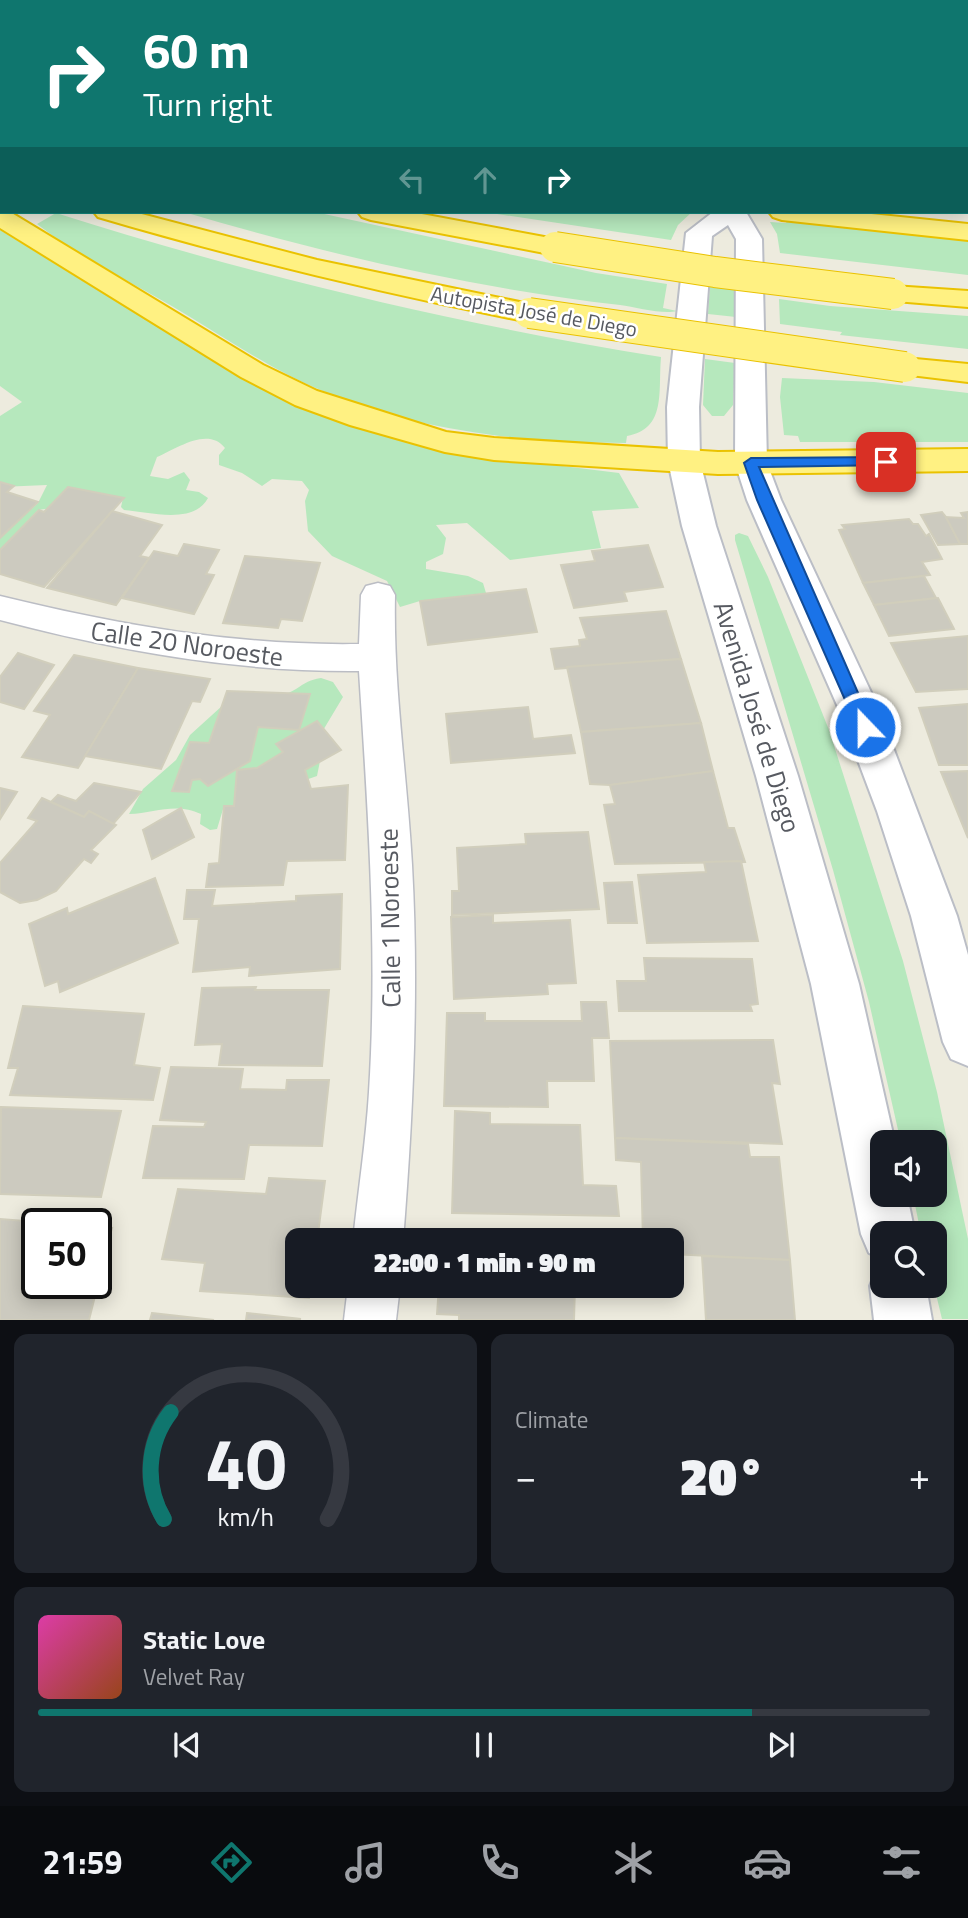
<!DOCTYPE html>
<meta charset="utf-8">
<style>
:root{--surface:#171b24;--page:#20242c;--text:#f1f3f6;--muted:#9ea1a6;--line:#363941;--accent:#0f766e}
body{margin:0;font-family:"Titillium Web",sans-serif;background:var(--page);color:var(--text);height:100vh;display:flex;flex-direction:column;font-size:26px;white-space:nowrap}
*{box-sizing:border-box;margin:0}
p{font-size:23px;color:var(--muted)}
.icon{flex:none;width:38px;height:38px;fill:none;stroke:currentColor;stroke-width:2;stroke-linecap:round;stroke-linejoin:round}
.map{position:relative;height:1320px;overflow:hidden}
.details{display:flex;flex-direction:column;gap:14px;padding:14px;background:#0d0f14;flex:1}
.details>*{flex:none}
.hud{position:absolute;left:0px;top:0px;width:970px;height:214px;box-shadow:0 4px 18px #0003;background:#0f766e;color:#fff;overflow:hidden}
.controls{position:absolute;left:870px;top:1130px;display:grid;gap:14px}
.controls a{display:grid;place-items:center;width:77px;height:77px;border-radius:14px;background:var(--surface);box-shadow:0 4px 18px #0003;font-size:35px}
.speed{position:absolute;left:21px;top:1208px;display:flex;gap:14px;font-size:35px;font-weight:700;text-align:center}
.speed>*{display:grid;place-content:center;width:91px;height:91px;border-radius:50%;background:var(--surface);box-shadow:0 4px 18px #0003;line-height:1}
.speed .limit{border:4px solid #111;border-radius:10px;background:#fff;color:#111}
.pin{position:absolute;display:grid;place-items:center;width:60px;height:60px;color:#fff;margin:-30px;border-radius:14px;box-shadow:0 4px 10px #0006}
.me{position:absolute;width:77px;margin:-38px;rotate:338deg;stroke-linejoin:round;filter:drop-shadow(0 0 5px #0008)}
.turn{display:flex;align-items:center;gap:24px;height:147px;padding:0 28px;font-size:32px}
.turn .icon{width:91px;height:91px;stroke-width:2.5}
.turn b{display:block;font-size:49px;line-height:60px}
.lanes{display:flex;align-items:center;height:66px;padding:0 28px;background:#0003;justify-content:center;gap:35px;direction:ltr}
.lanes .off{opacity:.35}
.big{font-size:52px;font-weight:800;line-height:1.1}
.details .card{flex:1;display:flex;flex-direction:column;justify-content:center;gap:10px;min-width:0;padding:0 24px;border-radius:14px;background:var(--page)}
.details .dial{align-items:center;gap:0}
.dial svg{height:182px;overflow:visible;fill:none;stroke:var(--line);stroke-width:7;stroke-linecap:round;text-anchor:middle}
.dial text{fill:var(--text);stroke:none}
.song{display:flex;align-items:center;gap:21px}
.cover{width:84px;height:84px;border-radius:10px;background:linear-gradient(135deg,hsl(320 70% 55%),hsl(20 70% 35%))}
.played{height:7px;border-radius:4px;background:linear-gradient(90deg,var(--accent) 80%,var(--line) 80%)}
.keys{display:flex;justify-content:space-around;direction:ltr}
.heat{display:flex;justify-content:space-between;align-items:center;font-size:38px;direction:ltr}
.details .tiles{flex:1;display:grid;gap:14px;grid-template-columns:1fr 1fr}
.card:last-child{grid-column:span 2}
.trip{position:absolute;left:285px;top:1228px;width:399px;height:70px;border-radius:14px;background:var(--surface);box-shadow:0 4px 18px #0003;font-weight:800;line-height:70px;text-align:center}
.menu{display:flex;height:112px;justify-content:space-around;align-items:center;background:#090b0e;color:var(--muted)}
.menu .icon{width:49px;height:49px}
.menu .selected{color:var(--accent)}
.menu b{font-size:32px;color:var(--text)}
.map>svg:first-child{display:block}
</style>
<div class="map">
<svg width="968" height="1320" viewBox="0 0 968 1320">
<rect width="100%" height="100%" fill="#edebde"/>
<g fill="#b6e8bd">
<path d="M184,212H315L596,273L667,284L663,308L677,311C663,315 636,307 620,305C473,288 325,254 184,212Z"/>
<polygon points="484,212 692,212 678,225 671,240"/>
<path d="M56,213C255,276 456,324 661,357C658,391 667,429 627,436L626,443C525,443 417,431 323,391C269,369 220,334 170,305C125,279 78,256 37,224Z"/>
<polygon points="788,219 968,239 968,275 780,253 777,234 770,222 786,223"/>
<path d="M0,230L117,302L306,408L395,439L465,454L619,473L639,508L592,511L601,548L510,560L467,523L436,525L446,538L443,554L426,562V569L468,576L483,583L486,593L420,601L400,607L387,581L332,556L308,531L305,501L309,490L302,481L272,479L262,486L242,473L219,465V455L225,448C208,426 176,449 157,457L150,476L168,479L184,472L190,480L186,490L199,492L208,498C194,525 149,512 124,510L121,507L123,498L38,510L0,550V538L38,503L47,485L0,487V416L22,402L0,386Z"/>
<polygon points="710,286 736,290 736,317 708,314"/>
<polygon points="779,299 830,306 968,316 968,349 840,335 842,332 780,324"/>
<polygon points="705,359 735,363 733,405 724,416 712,416 703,405"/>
<polygon points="782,378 874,382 968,393 968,442 800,442 798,436 784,435 780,397"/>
<polygon points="739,533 748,536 768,577 829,730 903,961 937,1092 968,1239 968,1319 942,1319 934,1286 934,1234 921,1234 913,1195 934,1195 934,1143 901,1143 869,1002 833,870 735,540 735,535"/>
<path d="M321,678L333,682L343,697L319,737L322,751L317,776L291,785L236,787L234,806H224L217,829L210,830L200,824L201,814C176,802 155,813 129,814L143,789L176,760L190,735L233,696C254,697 277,701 296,689C305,683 309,680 321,678Z"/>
</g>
<polygon fill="#9bc5ff" points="119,0 939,0 950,2 124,2"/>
<g fill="#cccabf" stroke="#d1cebc" stroke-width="2">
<polygon points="0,482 14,486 7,492 38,502 0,538"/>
<polygon points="68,487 124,498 44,587 0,574 0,550 39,510 44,512"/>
<polygon points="112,511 162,525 140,556 149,558 116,605 47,588"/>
<polygon points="942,512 946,517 960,544 938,545 921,515"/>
<polygon points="968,512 968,544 960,544 946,517 964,518 961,513"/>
<polygon points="909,519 913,524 918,524 926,536 929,534 942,559 922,562 930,575 863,583 839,530 845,529 842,525"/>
<polygon points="184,544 219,550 206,574 214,575 194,614 122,598 154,551 178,556"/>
<polygon points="648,545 663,587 624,592 627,601 574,608 561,565 595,561 592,551"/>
<polygon points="245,556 320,563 302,621 281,619 278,628 223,623"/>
<polygon points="924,576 936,598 874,605 863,583"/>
<polygon points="526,589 537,632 428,645 420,601"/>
<polygon points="938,598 954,629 889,636 874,605"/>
<polygon points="666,611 681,659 555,669 551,649 580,646 579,640 587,639 580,618"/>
<polygon points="968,636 968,689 916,692 891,643"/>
<polygon points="18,653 54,665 24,709 0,702 0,677"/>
<polygon points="74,655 138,668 78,768 22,757 50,715 34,711"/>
<polygon points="681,659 701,723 581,732 567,667"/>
<polygon points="138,668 210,679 200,702 192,701 161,769 85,756"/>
<polygon points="227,691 310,694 299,730 258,727 250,761 208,786 200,779 192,780 189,792 172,791 190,742 209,743"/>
<polygon points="968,704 968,765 939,765 919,708"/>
<polygon points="528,707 533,739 571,735 575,753 451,763 446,714"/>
<polygon points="317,721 341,750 305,770 311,789 348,785 345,860 287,861 283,885 206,887 209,864 219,863 224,806 234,806 237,770 257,768 283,752 276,744"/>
<polygon points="701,723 713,771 610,785 590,784 581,732"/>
<polygon points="713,771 728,828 734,828 745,862 615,864 604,805 615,804 610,785"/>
<polygon points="968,771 968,838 941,772"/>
<polygon points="94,783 141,792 113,824 89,811 84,817 51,802 58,795 76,801"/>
<polygon points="0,788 17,792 0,819"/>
<polygon points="42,798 84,817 89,811 116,825 91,850 98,854 91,863 84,859 56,891 37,900 20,903 0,892 0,863 37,821 28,818"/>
<polygon points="181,808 194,837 152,859 143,830"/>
<polygon points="588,832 599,909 452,915 452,891 459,891 457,848 526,844 525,834"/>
<polygon points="741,861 758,941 647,943 638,875 706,872 704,862"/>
<polygon points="155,878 178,943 60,992 58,981 45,986 29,924 67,908 68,914"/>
<polygon points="632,882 637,923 608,923 604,883"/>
<polygon points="187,890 215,890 212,906 296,901 296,896 342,894 340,969 249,976 250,967 193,972 199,919 184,919"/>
<polygon points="493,915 493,923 570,920 576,983 547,984 548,994 454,999 451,917"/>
<polygon points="644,958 752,959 758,1004 750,1005 752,1011 619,1011 617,981 646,981"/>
<polygon points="256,987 255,990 329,990 322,1066 219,1065 222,1044 195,1045 202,988"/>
<polygon points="581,1002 606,1002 609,1038 592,1038 594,1081 547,1081 548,1107 444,1106 447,1013 485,1013 485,1021 582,1021"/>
<polygon points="23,1006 144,1014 134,1065 160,1068 153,1100 10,1095 18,1068 8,1068"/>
<polygon points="773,1040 780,1084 772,1083 782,1144 615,1138 610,1041"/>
<polygon points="171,1067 243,1069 240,1089 286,1090 287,1080 329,1080 322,1146 249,1145 244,1179 143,1178 153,1126 204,1127 206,1122 160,1120"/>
<polygon points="1,1107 121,1111 101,1197 0,1194"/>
<polygon points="455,1111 490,1113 490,1124 580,1125 583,1185 616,1186 619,1216 452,1213"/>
<polygon points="615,1138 748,1144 750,1157 779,1157 790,1260 672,1254 672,1241 643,1241 641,1162 616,1160"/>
<polygon points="269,1178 325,1181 317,1241 298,1241 298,1286 311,1286 309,1298 200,1291 205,1263 162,1259 178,1189 266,1194"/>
<polygon points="0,1219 50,1223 37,1223 37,1283 96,1283 96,1227 112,1228 89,1320 0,1320"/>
<polygon points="442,1237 506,1241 442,1241"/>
<polygon points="702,1256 790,1260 795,1320 706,1320"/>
<polygon points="439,1286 575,1286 574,1320 459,1320 459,1315 437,1314"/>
<polygon points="152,1313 214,1320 150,1320"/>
<polygon points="247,1313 301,1319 246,1320"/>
</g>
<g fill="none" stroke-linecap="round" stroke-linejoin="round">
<g stroke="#bbbdc4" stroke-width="3">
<g id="street">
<path d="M378,583L390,586L395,595C393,686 407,774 412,865C419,990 413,1115 403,1241H353C358,1191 366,1142 369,1092C378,951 368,811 359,671C237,672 118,651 0,620V596C118,625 237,646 359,644L361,595L366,586Z"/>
<polygon points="348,1286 400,1286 396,1320 344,1320"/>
</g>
</g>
<g stroke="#bbbec6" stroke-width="4">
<g id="secondary">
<polygon points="713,212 746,212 762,239 767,463 781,500 877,705 957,916 968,955 968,1066 951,1059 943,1042 911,916 877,811 837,705 747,500 735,463 736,239 728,225 712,236 699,407 700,461 716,526 798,776 859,984 895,1143 882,1143 882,1195 907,1195 915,1234 882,1234 882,1259 869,1253 861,1234 811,984 756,776 682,526 668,461 667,407 686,233"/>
<polygon points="882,1264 882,1286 926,1286 932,1320 874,1320 870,1286 878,1266"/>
</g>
</g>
<g stroke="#eac200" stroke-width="4">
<g id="highway">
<polygon points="0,66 2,67 2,80 0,80"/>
<polygon points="0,94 2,95 2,109 0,108"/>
<rect x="0" y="165" width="2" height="15"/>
<polygon points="0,209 10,212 263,365 317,391 446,432 494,438 718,452 968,449 968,471 718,474 494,460 445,452 350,425 295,405 241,377 0,228"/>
<path d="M94,212H134L317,260L529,304L539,307L543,313L539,319L529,322C384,293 240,259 98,217Z"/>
<polygon points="358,212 411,212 555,239 564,241 568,247 564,253 555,255 371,220 362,217"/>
<polygon points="769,212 852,212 968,224 968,240 782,220 773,217"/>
<polygon points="893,286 968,291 968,307 883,300 879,294 883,288"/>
<polygon points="905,358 968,364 968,382 894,373 890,367 894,361"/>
</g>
</g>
<use href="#street" fill="#fff" fill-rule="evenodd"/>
<use href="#secondary" fill="#fff" fill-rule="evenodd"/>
<use href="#highway" fill="#fff182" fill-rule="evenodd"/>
<g stroke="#eac200" stroke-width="32" stroke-linecap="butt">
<g id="highway-bridge">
<polyline points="555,247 715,272 893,294"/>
<polyline points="529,313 905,367"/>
</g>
</g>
<use href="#highway-bridge" stroke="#fff182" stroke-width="30"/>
</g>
<polygon fill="#1a73e8" stroke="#114b97" stroke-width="2" points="886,457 890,459 890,465 759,467 873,727 865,733 857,727 757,500 744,463 751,458"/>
<g text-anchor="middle" stroke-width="5" stroke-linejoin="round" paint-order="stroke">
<g font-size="21" fill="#575a61" stroke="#fff">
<text transform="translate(534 312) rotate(10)" y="7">Autopista José de Diego</text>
</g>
<g font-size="26" fill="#575a61" stroke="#fff">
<text transform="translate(187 644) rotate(8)" y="9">Calle 20 Noroeste</text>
<text transform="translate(757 717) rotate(73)" y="9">Avenida José de Diego</text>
<text transform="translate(390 918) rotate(-91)" y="9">Calle 1 Noroeste</text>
</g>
</g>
</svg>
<div class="controls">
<a><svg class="icon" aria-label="sound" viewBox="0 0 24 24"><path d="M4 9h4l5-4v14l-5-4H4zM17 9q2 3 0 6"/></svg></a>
<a><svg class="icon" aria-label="search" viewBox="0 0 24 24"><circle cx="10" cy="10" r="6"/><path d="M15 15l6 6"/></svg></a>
</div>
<div class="speed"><div class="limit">50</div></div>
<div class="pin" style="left:886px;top:462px;background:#d93025"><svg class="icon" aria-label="arrive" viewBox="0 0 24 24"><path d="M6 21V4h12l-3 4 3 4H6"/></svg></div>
<svg class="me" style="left:865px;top:727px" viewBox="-20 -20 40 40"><circle r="17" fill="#1a73e8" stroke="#fff" stroke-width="3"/><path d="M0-11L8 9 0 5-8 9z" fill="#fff"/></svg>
<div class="trip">22:00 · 1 min · 90 m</div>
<div class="hud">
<div class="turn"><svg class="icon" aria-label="right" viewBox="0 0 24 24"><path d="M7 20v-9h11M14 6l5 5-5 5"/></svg><div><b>60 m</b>Turn right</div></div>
<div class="lanes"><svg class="icon off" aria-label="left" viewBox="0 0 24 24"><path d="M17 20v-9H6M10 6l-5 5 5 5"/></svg><svg class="icon off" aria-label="ahead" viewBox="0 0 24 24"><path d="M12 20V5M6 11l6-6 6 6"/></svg><svg class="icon" aria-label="right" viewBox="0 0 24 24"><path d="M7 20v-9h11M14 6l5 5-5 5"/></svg></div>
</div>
</div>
<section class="details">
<div class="tiles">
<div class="card dial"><svg viewBox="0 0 100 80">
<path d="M14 69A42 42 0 1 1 86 69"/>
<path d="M14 69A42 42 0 0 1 17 22" stroke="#0f766e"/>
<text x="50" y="56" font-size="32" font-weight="700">40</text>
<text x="50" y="72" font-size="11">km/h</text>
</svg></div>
<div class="card"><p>Climate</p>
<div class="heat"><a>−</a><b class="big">20°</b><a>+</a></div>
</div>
<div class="card">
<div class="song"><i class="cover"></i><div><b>Static Love</b><p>Velvet Ray</p></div></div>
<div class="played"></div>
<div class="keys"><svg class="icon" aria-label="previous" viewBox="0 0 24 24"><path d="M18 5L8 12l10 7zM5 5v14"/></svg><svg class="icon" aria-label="pause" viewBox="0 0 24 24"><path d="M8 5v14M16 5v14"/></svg><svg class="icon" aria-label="next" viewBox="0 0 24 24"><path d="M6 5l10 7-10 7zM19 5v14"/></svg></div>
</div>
</div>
</section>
<nav class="menu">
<b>21:59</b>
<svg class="icon selected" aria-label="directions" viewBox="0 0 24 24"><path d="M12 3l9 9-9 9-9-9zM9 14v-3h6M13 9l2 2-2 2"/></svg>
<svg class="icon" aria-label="music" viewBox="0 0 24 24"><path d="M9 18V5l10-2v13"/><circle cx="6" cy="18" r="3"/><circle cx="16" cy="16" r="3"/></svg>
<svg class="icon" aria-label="phone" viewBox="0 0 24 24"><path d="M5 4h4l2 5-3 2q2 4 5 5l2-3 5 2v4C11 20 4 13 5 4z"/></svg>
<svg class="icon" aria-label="climate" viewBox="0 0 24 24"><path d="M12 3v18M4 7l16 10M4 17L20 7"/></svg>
<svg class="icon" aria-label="car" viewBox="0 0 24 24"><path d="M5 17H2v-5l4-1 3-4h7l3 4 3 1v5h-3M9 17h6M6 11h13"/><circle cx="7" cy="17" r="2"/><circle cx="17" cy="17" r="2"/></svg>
<svg class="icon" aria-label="filters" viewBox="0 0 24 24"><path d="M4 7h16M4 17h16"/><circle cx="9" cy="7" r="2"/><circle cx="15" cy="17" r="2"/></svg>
</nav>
